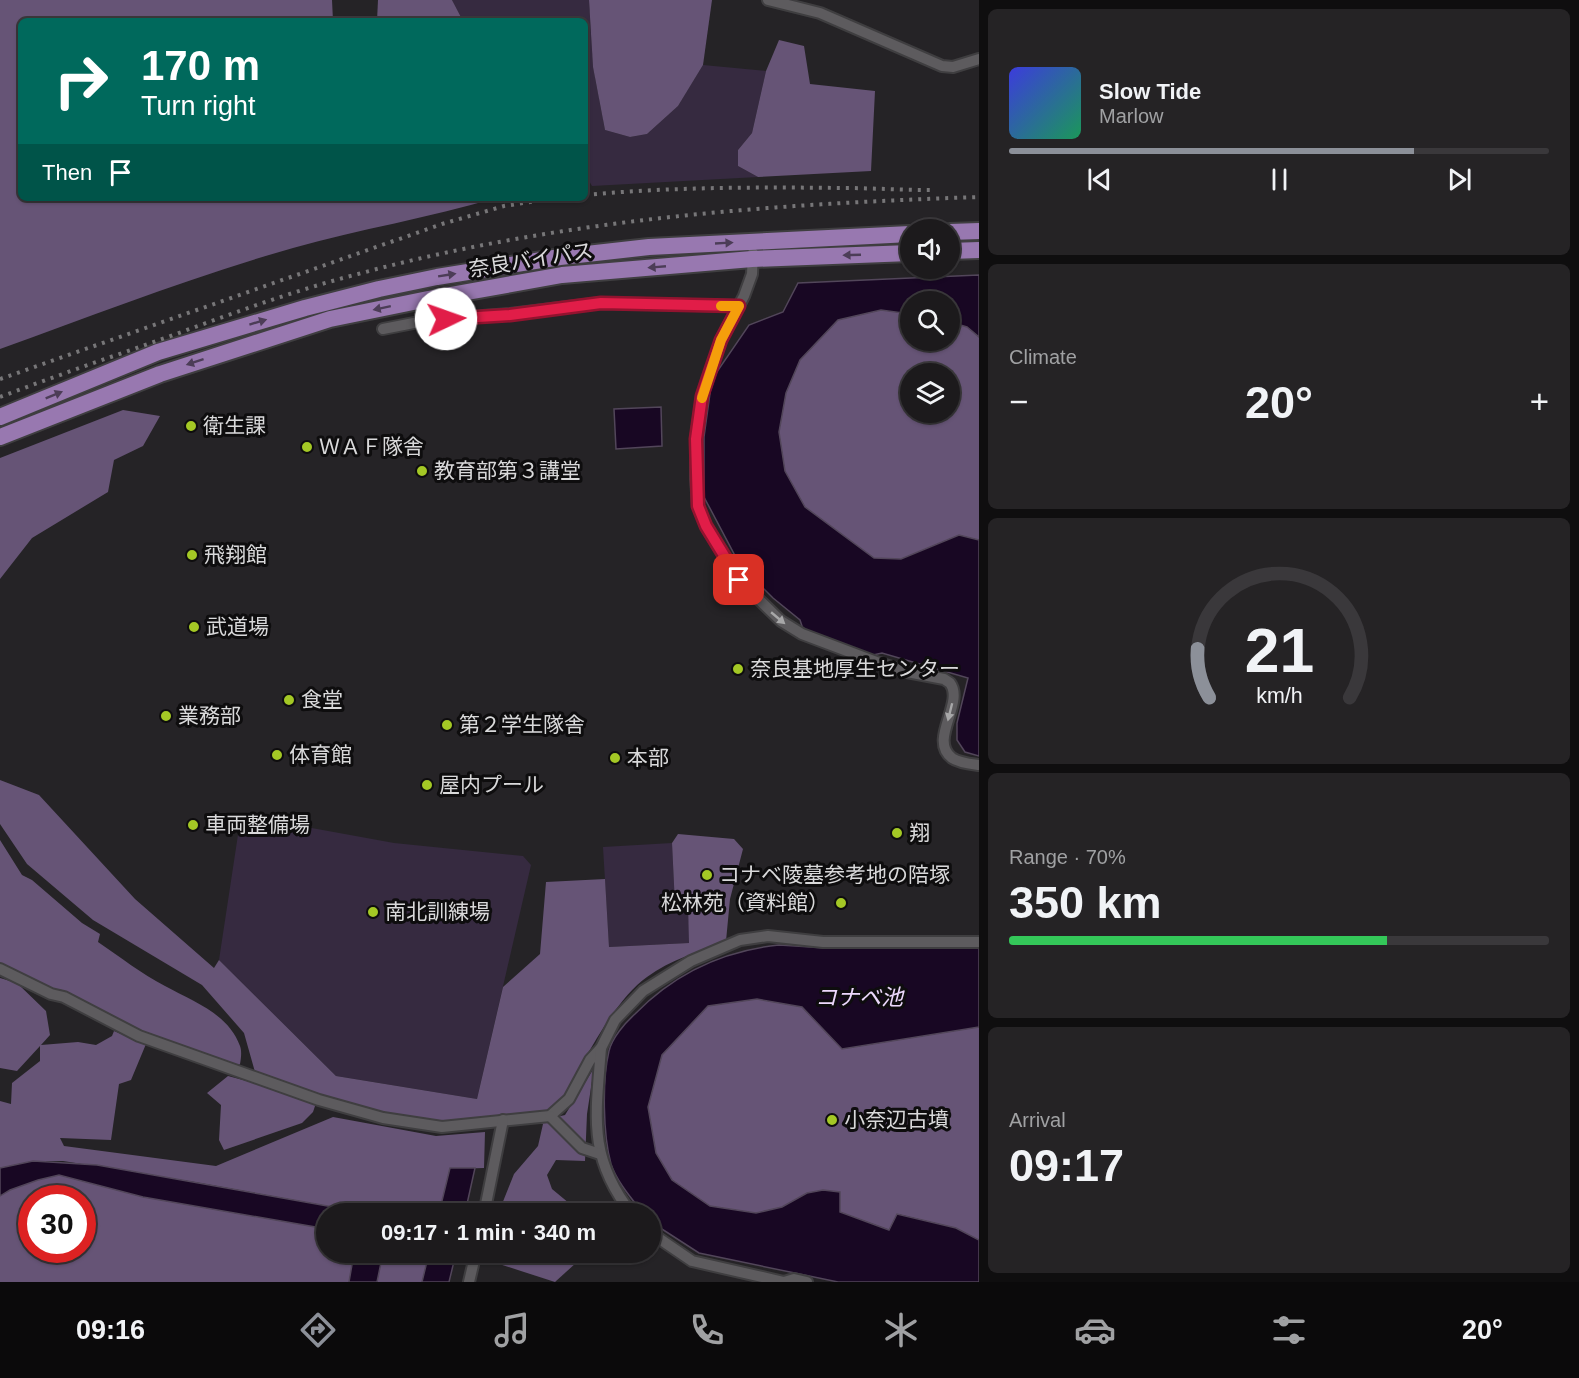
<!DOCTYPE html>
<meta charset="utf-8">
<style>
:root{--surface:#1c1a1c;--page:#252325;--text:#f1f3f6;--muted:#a0a1a3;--line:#3a383b;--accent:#8c9099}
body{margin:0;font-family:Arial,"Noto Sans JP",sans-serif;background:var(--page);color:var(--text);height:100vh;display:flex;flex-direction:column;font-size:22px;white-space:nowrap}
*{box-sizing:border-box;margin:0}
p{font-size:20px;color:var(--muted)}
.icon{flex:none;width:33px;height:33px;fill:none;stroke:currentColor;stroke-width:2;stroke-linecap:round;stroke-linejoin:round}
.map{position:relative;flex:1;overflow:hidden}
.panel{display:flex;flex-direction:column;gap:9px;padding:9px;background:#0f0e0f;width:600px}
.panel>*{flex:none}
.banner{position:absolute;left:18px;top:18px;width:570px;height:183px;border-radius:9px;box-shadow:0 2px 4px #0004,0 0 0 2px var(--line);background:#00695c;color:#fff;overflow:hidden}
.fabs{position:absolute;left:900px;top:219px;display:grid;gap:12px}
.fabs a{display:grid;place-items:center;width:60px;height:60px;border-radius:50%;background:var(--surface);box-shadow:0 2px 4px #0004,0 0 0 2px var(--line);font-size:30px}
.speed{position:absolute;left:18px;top:1185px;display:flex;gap:12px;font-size:30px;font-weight:700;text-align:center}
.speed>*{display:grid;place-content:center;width:78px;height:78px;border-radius:50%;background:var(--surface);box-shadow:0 2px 4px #0004,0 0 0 2px var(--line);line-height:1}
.speed .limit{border:9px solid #d22;background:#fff;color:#111}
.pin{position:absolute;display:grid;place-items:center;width:51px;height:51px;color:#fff;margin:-26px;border-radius:12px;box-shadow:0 3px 9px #0006}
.me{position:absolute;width:66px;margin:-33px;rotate:87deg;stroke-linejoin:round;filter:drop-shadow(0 0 4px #0008)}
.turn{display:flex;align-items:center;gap:21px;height:126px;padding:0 24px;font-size:27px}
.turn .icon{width:78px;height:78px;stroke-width:2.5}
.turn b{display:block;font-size:42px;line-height:51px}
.then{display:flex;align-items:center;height:57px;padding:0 24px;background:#0003;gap:12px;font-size:22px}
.big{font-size:45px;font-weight:700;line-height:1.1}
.panel .widget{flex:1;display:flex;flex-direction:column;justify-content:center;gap:9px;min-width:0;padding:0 21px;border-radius:9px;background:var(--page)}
.panel .dial{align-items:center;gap:0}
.dial svg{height:156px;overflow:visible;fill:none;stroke:var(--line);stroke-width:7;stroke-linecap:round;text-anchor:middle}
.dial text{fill:var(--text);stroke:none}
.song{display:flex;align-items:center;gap:18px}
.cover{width:72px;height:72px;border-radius:9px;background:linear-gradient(135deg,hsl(240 70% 55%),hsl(150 70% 35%))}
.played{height:6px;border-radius:3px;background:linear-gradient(90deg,var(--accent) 75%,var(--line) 75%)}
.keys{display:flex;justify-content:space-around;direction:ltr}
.heat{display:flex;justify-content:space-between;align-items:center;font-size:33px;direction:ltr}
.charge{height:9px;border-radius:4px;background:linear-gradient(90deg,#34c759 70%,var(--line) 0)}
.trip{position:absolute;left:316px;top:1203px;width:345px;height:60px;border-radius:30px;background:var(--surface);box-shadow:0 2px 4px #0004,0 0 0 2px var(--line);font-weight:700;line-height:60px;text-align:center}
.menu{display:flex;height:96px;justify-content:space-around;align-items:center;background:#0b0a0b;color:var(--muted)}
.menu .icon{width:42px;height:42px}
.menu .current{color:var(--accent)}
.menu b{font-size:27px;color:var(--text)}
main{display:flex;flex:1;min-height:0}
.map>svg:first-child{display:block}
</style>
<main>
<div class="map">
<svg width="979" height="1282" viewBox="0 0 979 1282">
<rect width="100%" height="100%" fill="#252326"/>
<g fill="#362a40">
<polygon points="452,0 589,0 593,67 605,130 630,137 647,134 678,106 703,65 766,71 752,133 738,150 738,166 758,177 592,186 585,174 585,21 463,21"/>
<polygon points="241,815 394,843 523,856 531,865 477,1099 336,1076 219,960"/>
<polygon points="672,843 675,904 688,904 690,943 609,947 603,847"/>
</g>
<g fill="#665476" fill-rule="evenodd">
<path d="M0,0H332L333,21H21V198H496C429,218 360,229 293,248C194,276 97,314 0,349Z"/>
<polygon points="378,0 452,0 463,21 377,21"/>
<polygon points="589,0 712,0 703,65 678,106 647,134 630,137 605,130 593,67"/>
<polygon points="779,40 804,46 810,84 875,91 871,171 758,177 738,166 738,150 752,133 766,71"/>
<path d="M881,310L910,314V340H950V322L968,327L979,337V540L959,535L901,559H874L805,507L785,471L779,432L786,393L800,360L838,320ZM910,374H950V412H910Z"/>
<polygon points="123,410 160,416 143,446 114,460 108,492 32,538 0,579 0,458"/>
<path d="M0,780L39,795L135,899L214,968L219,960L336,1076L477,1099L503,987L540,954L546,882L605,879L609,947L689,943L688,904L675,905L672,843L678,834L734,839L743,849L730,899L726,941C700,951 670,960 647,977C611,1003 582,1066 559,1105L548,1110L442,1124L401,1118L328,1100L255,1072L244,1033L202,985L93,920L27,864L0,824Z"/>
<path d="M0,840L22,875L32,880L82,923L100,934L98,942C120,957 142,974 165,986C192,1001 228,1013 240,1046C242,1051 241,1059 240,1064L238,1066L180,1047L128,1026L62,990L37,986L0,966Z"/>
<polygon points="0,978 17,983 46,1011 50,1035 41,1045 78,1042 96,1045 112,1036 114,1031 146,1044 131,1080 119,1084 111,1140 60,1138 64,1146 216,1166 333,1117 436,1136 485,1132 484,1168 450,1169 439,1214 367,1213 195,1182 63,1161 33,1161 0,1168 0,1101 11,1104 12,1083 40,1061 40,1046 17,1071 0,1068"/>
<polygon points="757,999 802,1007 842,1049 979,1027 979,1240 956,1228 898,1214 890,1230 840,1212 840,1193 807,1193 782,1207 756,1213 710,1206 672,1180 656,1153 648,1107 662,1055 708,1006"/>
<polygon points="594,1068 587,1114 585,1161 556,1160 547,1175 552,1189 581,1213 498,1214 514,1174 538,1146 543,1124 532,1123 565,1115"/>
<polygon points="228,1076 317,1100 313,1112 302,1123 224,1150 219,1140 221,1105 207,1093"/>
<path d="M59,1175L143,1197L327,1229V1252L354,1253L349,1282H0V1196C18,1184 38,1179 59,1175ZM32,1198H82V1250H32Z"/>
<polygon points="383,1253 429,1253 422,1282 377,1282"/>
<polygon points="485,1253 587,1253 555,1282 493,1262"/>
</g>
<g fill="#180723" stroke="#52465a" stroke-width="1.5">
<polygon points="979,275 979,337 967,327 950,322 950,302 910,302 910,314 881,310 838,320 800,360 786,393 779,432 785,471 805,507 874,558 901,559 959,535 979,540 979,756 965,752 957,740 957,723 968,678 882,653 873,655 803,629 800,620 773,598 740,565 704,497 704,437 712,379 749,325 783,312 798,283"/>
<polygon points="661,407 662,446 616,449 614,409"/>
<path d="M779,945L827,948L979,947V1027L842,1049L802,1007L757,999L708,1006L662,1055L648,1107L656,1153L672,1180L710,1206L756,1213L782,1207L807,1193L823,1190L840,1192V1212L889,1230L897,1214L956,1228L979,1240V1282H838L699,1253L651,1222V1214L643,1213C632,1199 617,1182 611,1164C603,1135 602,1080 609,1051C612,1038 625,1023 635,1014C675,973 722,951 779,945Z"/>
<polygon points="33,1161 97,1165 367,1213 327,1214 327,1229 143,1197 59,1175 38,1180 10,1190 0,1196 0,1168"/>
<polygon points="450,1168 475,1168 465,1213 439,1213"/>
<polygon points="354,1253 383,1253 377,1282 349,1282"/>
<polygon points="429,1253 456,1253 449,1282 422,1282"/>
</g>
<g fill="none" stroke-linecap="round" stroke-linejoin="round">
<g stroke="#3f3e40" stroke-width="14">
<g id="minor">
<polyline points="768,0 820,13 942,66 953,67 979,59"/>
<path d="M753,253L752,274L744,296L721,340L702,396L696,439V479L698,506L706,526L739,580L781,621L802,634L879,663L907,672L944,679L950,683C965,703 928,740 952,758C959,763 971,764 979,765"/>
<polyline points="383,329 429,320 510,314 601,303 739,306"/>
<polyline points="0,969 51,994 64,997 139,1036 319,1100 383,1118 442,1127 550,1116 569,1099 590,1060 601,1048 615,1020 643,991 691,961 740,940 768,936 823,942 979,942"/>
<path d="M601,1048C596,1115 587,1157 632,1214"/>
<polyline points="550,1116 582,1148 600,1154"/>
<polyline points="484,1214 503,1120"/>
<polyline points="651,1233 692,1261 784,1282 794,1279 807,1282"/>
<polyline points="469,1282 476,1252"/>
</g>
</g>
<g stroke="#3f3e40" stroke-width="20">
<g id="trunk">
<polyline points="950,232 979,231"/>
<polyline points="950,251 979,250"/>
<polyline points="0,417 158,352 305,308 379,289 437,277 560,257 649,247 910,234"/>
<polyline points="0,437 160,374 330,319 428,299 562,275 752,259 910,253"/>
</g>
</g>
<use href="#minor" stroke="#5d5b5e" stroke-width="10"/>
<use href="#trunk" stroke="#9878b0" stroke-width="16"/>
<g stroke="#777678" stroke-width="4" stroke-dasharray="3 6" stroke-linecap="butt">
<path d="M585,195C670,187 757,187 842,188C872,188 901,190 930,190"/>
<polyline points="0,379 442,224 504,206 556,198"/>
<path d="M0,397C58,375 117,355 176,334C236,312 296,290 358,274C561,219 770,204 979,197"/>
</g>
</g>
<defs><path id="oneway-solid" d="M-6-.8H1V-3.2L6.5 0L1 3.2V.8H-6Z" transform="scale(1.5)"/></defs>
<g fill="#4c3d57">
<use href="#oneway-solid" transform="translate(724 243) rotate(-3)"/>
<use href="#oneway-solid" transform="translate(852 255) rotate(178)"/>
<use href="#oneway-solid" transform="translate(657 267) rotate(175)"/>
<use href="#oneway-solid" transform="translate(447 275) rotate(-9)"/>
<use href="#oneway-solid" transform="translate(382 308) rotate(168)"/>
<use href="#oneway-solid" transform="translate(258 322) rotate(-17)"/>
<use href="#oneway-solid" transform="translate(195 362) rotate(162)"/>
<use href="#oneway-solid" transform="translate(54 395) rotate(-22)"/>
</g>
<g fill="#a7a7a8">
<use href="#oneway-solid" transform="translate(778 618) rotate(40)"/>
<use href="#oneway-solid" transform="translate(950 712) rotate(104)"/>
</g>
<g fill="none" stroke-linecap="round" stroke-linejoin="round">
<g stroke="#92132f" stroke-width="15">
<polyline id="route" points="446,319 510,315 601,303 739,306 721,340 708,378 702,396 696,439 698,506 706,526 739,580"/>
</g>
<use href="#route" stroke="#e11d48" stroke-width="10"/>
<polyline stroke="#f59e0b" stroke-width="10" points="702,398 721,340 739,306 721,306"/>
</g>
<g fill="#a4c825" stroke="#0e0d0e" stroke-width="2">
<circle cx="191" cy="426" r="6"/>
<circle cx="307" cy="447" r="6"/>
<circle cx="422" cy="471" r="6"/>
<circle cx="192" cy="555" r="6"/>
<circle cx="194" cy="627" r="6"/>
<circle cx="738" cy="669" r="6"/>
<circle cx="289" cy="700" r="6"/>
<circle cx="166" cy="716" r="6"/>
<circle cx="447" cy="725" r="6"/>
<circle cx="277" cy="755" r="6"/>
<circle cx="615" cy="758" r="6"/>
<circle cx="427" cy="785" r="6"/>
<circle cx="193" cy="825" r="6"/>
<circle cx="897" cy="833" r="6"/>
<circle cx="707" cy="875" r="6"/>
<circle cx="841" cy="903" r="6"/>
<circle cx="373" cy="912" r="6"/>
<circle cx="832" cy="1120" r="6"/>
</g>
<g text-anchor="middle" stroke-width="6" stroke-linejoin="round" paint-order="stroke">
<g font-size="21" fill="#d9d9da" stroke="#0e0d0e">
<text transform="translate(531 260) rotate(-9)" y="7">奈良バイパス</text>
</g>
<g font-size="21" fill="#d9d9da" stroke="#0e0d0e" text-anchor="start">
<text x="203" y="433">衛生課</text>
<text x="319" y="454">ＷＡＦ隊舎</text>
<text x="434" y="478">教育部第３講堂</text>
<text x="204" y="562">飛翔館</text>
<text x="206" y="634">武道場</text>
<text x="750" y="676">奈良基地厚生センター</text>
<text x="301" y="707">食堂</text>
<text x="178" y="723">業務部</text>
<text x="459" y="732">第２学生隊舎</text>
<text x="289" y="762">体育館</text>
<text x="627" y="765">本部</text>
<text x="439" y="792">屋内プール</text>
<text x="205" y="832">車両整備場</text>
<text x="909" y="840">翔</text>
<text x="719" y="882">コナベ陵墓参考地の陪塚</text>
<text x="829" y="910" text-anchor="end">松林苑（資料館）</text>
<text x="385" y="919">南北訓練場</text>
<text x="844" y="1127">小奈辺古墳</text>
</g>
<g font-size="22" font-style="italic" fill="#ecd8fc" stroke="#0e0d0e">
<text x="859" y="1005">コナベ池</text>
</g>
</g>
</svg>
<div class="fabs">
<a><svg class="icon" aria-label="sound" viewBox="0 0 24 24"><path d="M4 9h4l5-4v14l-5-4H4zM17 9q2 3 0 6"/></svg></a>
<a><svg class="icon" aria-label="search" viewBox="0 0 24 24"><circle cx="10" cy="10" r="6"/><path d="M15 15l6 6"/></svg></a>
<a><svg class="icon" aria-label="layers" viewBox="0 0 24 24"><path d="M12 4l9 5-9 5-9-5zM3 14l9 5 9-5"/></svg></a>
</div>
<div class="speed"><div class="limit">30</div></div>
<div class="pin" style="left:739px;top:580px;background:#d93025"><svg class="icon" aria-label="arrive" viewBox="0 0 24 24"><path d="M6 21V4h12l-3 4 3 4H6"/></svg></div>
<svg class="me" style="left:446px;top:319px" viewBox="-20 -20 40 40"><circle r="19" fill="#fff"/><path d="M0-13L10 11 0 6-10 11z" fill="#e11d48"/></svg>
<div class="trip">09:17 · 1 min · 340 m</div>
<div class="banner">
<div class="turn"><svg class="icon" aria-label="right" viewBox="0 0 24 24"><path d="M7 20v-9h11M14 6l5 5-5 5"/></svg><div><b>170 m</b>Turn right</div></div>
<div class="then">Then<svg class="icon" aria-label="arrive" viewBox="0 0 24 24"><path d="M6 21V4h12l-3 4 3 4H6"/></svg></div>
</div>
</div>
<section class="panel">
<div class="widget">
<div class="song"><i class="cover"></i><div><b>Slow Tide</b><p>Marlow</p></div></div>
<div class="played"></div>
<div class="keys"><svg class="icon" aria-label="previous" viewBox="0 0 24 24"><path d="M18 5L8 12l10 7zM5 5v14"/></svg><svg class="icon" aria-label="pause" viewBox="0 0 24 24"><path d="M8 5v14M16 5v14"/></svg><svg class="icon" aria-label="next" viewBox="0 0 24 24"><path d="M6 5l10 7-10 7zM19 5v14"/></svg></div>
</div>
<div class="widget"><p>Climate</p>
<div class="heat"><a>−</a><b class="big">20°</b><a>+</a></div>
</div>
<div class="widget dial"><svg viewBox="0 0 100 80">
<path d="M14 69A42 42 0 1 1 86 69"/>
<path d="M14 69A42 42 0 0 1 8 44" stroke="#8c9099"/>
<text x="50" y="56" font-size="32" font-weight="700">21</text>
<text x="50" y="72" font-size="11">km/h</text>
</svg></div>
<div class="widget"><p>Range · 70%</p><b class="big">350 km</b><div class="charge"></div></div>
<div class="widget"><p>Arrival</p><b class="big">09:17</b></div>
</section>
</main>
<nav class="menu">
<b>09:16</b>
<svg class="icon current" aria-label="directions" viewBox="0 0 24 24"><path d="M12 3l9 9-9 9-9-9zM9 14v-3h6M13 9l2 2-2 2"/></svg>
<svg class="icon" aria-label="music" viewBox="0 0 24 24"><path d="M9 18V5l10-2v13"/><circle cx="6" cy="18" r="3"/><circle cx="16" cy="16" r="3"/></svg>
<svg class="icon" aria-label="phone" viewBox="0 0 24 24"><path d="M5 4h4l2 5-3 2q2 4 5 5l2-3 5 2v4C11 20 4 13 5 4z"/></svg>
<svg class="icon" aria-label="climate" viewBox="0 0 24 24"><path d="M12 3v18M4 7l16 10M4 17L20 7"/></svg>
<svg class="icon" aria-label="car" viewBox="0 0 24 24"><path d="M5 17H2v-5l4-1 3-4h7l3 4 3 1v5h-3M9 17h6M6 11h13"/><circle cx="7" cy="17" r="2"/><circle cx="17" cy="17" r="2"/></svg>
<svg class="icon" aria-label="filters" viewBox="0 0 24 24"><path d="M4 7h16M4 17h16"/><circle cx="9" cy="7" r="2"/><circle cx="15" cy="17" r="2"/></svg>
<b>20°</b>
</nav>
